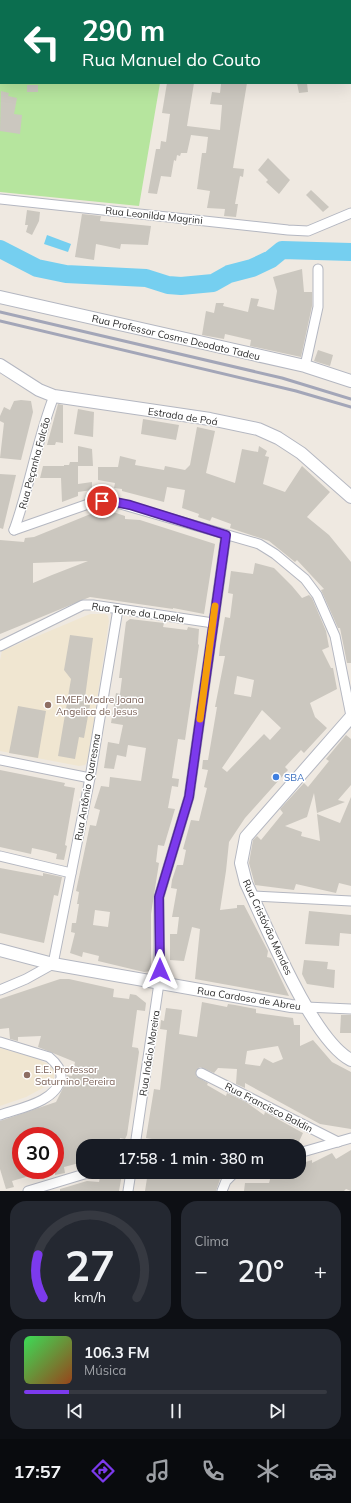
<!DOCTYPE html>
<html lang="pt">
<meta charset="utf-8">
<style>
:root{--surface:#171b24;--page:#242831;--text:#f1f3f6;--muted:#9ea1a6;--line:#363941;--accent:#7c3aed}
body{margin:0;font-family:Mulish,sans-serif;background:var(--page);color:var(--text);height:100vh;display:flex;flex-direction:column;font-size:15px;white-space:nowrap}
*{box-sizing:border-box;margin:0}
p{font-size:13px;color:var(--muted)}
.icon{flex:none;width:22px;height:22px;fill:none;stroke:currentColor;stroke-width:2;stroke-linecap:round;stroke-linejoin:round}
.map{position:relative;height:1191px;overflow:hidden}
.sheet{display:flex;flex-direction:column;gap:10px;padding:10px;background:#0d0f14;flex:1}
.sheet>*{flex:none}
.top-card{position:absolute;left:0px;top:0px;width:351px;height:84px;box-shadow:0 4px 16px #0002;background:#0b6e4f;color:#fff;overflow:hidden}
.speed{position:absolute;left:12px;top:1127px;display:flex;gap:8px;font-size:20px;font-weight:700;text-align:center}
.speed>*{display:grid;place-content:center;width:52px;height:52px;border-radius:50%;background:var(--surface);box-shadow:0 4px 16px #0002;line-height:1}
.speed .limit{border:6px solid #d22;background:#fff;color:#111}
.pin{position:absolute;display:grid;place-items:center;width:34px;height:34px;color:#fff;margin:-17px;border:2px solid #fff;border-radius:50%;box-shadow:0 1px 4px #0007}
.me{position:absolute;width:44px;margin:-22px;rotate:0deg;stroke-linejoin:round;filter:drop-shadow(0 0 3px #0008)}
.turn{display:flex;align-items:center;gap:14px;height:84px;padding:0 16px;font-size:18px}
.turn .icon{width:52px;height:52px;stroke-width:2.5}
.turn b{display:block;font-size:28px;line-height:34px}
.big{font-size:30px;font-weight:600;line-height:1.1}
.sheet .card{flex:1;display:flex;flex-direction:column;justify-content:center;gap:6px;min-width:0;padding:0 14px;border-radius:16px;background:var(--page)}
.sheet .dial{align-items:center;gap:0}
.dial svg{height:104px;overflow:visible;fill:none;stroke:var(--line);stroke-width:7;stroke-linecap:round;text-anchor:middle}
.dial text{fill:var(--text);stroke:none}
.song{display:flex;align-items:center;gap:12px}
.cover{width:48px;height:48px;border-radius:6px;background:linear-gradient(135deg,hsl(130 70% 55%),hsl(20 70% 35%))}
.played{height:4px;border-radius:2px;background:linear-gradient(90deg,var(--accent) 15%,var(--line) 15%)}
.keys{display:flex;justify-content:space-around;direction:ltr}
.heat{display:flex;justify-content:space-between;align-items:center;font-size:22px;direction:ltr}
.sheet .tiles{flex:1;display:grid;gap:10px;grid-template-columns:1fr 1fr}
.card:last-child{grid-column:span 2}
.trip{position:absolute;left:76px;top:1139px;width:230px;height:40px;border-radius:16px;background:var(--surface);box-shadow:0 4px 16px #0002;font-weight:600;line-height:40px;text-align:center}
.tab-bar{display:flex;height:64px;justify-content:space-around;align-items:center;background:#090b0e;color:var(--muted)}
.tab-bar .icon{width:28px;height:28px}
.tab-bar .selected{color:var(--accent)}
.tab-bar b{font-size:18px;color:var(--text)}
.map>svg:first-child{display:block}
</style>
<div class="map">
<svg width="351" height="1191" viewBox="0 0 351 1191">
<rect width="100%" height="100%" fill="#efe9e1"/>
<g fill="#f0e6d1">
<polygon points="90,614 105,614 108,616 109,621 88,760 85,765 79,766 0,751 0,660 2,651"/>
<polygon points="0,1048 35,1058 54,1067 54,1082 26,1097 0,1106"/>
</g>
<polygon fill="#b6e59e" points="0,0 174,0 1,1 1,83 160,83 139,206 0,192"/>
<polygon fill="#75cff0" points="47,235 71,244 68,252 44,244"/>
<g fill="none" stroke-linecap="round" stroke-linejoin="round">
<polyline stroke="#75cff0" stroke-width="18" points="0,249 37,268 66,274 146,278 168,285 181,286 213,283 229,274 252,268 271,259 282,250 351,252"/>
</g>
<g fill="#cbc7bf" fill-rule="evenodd">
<polygon points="167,83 194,83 187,126 220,130 222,105 210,104 212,92 220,93 221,84 247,83 233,168 244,169 243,177 240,176 235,204 238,204 236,217 224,216 225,209 207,208 210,191 197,189 202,153 206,153 208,137 191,135 187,153 181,153 180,156 177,155 176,161 174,160 171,177 161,176 157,194 148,193 156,149 160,149 161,141 166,142 170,114 162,113"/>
<polygon points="297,83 307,83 308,92 299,93"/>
<rect x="27" y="85" width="11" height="7"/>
<polygon points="1,91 9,93 8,96 17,98 14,114 22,115 20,134 0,131"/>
<polygon points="268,158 290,180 279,194 266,182 268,180 258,170"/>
<polygon points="311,190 329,207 323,212 306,195"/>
<polygon points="27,210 40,212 39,221 32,235 26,232 28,225 25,225"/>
<polygon points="82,214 101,216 100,221 151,226 148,245 121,244 120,249 96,244 94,260 75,257"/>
<polygon points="302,269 304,292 312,292 312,306 301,357 250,346 251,340 225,334 224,339 202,335 206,311 214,313 216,303 224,303 223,306 248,312 251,298 259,299 257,306 274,310 277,291 273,277"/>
<polygon points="318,350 333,355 330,366 314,361"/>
<polygon points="21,400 31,401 33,412 21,460 0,458 4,423 0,421 0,416 4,407 10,410 14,401"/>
<polygon points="58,404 63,405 63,443 56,442 55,445 47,445"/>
<polygon points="78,409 94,412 93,437 74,434"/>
<polygon points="143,419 179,425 176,440 141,434"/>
<polygon points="197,427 215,431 206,473 235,483 242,449 258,452 259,446 267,451 265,456 269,457 263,484 285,492 302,466 330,492 307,517 329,535 351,562 351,663 347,663 340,628 338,628 321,590 324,589 297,560 295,562 269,541 230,528 231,524 212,517 210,521 198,517 199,514 182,508 185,490 167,487 164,502 122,491 122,489 114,488 115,483 98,480 98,467 118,467 120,456 136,460 135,465 164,470 165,466 185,470 190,465"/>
<polygon points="78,446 92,449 93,466 78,466 78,484 92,482 92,490 78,492 78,496 62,502 61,478 40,478 43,466 64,466 64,465 69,465 70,462 78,462"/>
<polygon points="0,474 16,475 3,529 0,528"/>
<path d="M110,511L125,516V519L140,520L215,544L204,614L173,608V609L90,597L0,634V540L24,542L25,538L34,537L93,513L109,515ZM88,561L52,575L33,583V563Z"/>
<path d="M255,563L274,568L292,586L302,598L309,595L312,598L326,631L329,647L322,650L331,668H333L337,689L310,703L315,717L327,728L304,753L301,750L285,767L288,770L245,818L229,842L226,871L220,910L237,908V905H244L268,951L267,957L271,958L289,996L195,979L200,929L192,927L184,961L170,960V934H177L179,917H172L177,889L171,888L172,880L177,865H183L186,850L183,849L191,820L199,821L207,788L204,787L208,770L202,769L203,760H208L217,707H215L225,656H219L220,646L225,617L230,618L233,594L228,593L231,571L253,574ZM237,676L254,680L251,697L234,694ZM262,710L281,728L270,740L264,734L227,772L222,768Z"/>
<path d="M130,619L164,623L163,627L187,630L188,627L199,629L198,644L199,645L185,740L178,739L172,778L179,779L178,787L172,786L168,808L175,809L164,846L158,845L156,862L159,863L151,914V971L144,972L98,961L99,956L83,952L82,957L70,953L75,933L71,932L72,923H76L79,904H77L79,892L76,891L90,825L96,826L100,810L94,808L101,786L109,787L110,777L141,781L146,748L128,745L126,757L117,755L114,769L104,768L108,742L119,744L123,725L111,723L116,693L120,694L122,678H119L126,622ZM95,910L110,912L108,927L93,925Z"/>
<polygon points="70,635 93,638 84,705 90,705 84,738 79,737 75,759 58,756 71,679 64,670"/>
<polygon points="18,706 46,711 38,758 9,753"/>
<polygon points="346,735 351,739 351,785 338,800 345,802 317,813 314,793 307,817 285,826 302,832 301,836 320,841 317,814 340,823 351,797 351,886 339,883 336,893 296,884 294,890 255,885 249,863 253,840 257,836 261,840 283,813 280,809 304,783 308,787 329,761 326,759"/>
<polygon points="0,770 65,783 64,786 75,788 65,845 67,846 64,860 56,859 57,854 46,851 32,848 31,854 0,847"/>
<polygon points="0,868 43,876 43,873 62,877 58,896 54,895 44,943 0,933"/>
<polygon points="309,911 351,915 351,934 340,933 339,946 305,944"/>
<polygon points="304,960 328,962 327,969 335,970 334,988 307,984 302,974"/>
<polygon points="60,979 69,979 114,989 113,997 129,999 130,994 136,995 146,1003 145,1011 137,1010 132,1047 138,1048 139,1052 127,1135 125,1139 120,1138 119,1145 114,1144 113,1146 83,1146 83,1162 64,1167 65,1173 55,1175 55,1136 21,1136 21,1170 43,1170 43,1172 12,1181 14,1187 6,1189 0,1169 0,1121 56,1102 63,1088 67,1075 72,1076 75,1062 38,1047 41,1036 18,1037 18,1041 10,1039 9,1028 0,1029 0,999"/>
<path d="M202,1002L227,1007L228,1004L235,1005L256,1009V1013L293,1018L294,1025H300V1046L313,1040L332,1062L351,1072V1129L320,1124L245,1083V1088L236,1084L237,1069L218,1068L214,1073L200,1067L196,1071V1076L208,1083L207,1085L226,1096L227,1093L246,1102L264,1115L265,1112L303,1133L297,1146H197L185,1140L184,1146H151L152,1139L146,1138L154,1089L160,1090L167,1030L160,1029L161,1020L164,1021L166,1008L182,1010L179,1034L197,1037ZM278,1046L283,1059L273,1063L264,1058L260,1066L245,1064L247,1051Z"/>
<polygon points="341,1015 351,1015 351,1033 340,1033"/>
<polygon points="351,1150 351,1191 346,1189 344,1191 244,1191 245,1183 269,1183 272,1172 301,1172 299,1164 312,1160 312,1163 332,1153 336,1159"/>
<polygon points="148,1172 214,1172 213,1177 220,1179 216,1191 145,1191"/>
<polygon points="122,1174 119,1191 60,1191 60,1189 87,1181 99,1182 100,1177 103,1176"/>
</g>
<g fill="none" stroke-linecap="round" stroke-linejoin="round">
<g stroke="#b4b7c1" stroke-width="11">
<g id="street">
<polyline points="0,199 288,230 308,231 351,213"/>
<polyline points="305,366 318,307 318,269"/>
<polyline points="14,530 94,502 110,501 259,544 275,554 305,579 317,595 335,636 351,716"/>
<path d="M14,530C30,486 37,439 54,396"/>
<polyline points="0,646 83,605 93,605 213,623"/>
<polyline points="0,760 90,778"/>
<polyline points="0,856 71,873"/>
<polyline points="253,896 351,901"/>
<polyline points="0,990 26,979 53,964 90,778 118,609"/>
<polyline points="306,1007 351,1009"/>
<path d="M0,1042L49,1057C55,1062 62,1069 61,1078C56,1102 20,1108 0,1115"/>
<polyline points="201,1073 338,1142"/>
<polyline points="135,1146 159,983 159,897 189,797 226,535"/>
<polyline points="299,1153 351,1138"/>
<polyline points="28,1191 91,1172"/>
<polyline points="128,1191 131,1172"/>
<polyline points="222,1191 226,1181 235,1172"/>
</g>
</g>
<g stroke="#b4b7c1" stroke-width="14">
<g id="secondary">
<polyline points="0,297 305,366 351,381"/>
<polyline points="0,365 39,390 54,396 210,419 258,429 278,438 301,453 351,497"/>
<path d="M351,717L246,837L241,863L246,883C266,925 312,1040 351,1060"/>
<polyline points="0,950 53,964 291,1006 306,1007"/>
</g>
</g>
<use href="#street" stroke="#fff" stroke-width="9"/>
<use href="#secondary" stroke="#fff" stroke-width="12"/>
<g stroke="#a3a6b8" stroke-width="3">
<polyline points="0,312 282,378 351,399"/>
<polyline points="0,321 296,391 351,407"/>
</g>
</g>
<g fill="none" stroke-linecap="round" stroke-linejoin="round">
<g stroke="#51269a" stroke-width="10">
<polyline id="route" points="102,501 110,501 130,505 226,535 189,797 159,897 160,970"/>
</g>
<use href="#route" stroke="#7c3aed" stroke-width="7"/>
<polyline stroke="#f59e0b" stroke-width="7" points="200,719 215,606"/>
</g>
<g fill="#8d6e63" stroke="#fff" stroke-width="1.5">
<circle cx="48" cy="705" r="4"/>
<circle cx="27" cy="1075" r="4"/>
</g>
<circle fill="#3f7fe0" stroke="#fff" stroke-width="1.5" cx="276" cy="777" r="4"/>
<g text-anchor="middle" stroke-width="3" stroke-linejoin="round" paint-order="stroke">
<g font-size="10" fill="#2e2e2e" stroke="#fff">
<text transform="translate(154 215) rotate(6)" y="4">Rua Leonilda Magrini</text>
<text transform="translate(176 337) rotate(13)" y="4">Rua Professor Cosme Deodato Tadeu</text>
<text transform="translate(183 416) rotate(9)" y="4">Estrada de Poá</text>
<text transform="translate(34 463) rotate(-75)" y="4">Rua Peçanha Falcão</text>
<text transform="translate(138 612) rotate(8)" y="4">Rua Torre da Lapela</text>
<text transform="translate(87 787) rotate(-80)" y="4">Rua Antônio Quaresma</text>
<text transform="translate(268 927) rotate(65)" y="4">Rua Cristóvão Mendes</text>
<text transform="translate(249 998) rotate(9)" y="4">Rua Cardoso de Abreu</text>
<text transform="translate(149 1053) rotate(-81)" y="4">Rua Inácio Moreira</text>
<text transform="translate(269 1107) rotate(27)" y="4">Rua Francisco Baldin</text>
</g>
<g font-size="10" fill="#785e54" stroke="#fff" text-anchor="start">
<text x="56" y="703">EMEF Madre Joana<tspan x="56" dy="12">Angelica de Jesus</tspan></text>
<text x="35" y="1073">E.E. Professor<tspan x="35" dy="12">Saturnino Pereira</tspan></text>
</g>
<g font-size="10" fill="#366cbe" stroke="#fff" text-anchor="start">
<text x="284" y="781">SBA</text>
</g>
</g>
</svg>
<div class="speed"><div class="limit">30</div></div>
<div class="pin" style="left:102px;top:501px;background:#d93025"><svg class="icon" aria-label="arrive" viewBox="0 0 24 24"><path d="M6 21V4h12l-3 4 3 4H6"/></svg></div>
<svg class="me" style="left:160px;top:970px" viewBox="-20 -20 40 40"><path d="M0-17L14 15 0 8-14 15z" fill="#7c3aed" stroke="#fff" stroke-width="4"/></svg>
<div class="trip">17:58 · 1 min · 380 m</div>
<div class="top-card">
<div class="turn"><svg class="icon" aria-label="left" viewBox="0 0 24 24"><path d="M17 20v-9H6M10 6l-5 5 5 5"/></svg><div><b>290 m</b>Rua Manuel do Couto</div></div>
</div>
</div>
<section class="sheet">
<div class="tiles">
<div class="card dial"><svg viewBox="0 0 100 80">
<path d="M14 69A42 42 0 1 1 86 69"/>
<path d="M14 69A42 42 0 0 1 10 36" stroke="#7c3aed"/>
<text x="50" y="56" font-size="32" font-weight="700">27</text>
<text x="50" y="72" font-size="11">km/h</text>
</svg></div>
<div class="card"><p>Clima</p>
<div class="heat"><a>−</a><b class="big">20°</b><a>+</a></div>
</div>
<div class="card">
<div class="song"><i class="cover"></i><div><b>106.3 FM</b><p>Música</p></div></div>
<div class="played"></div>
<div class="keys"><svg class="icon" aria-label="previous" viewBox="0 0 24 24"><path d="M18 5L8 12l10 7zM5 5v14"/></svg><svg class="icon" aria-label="pause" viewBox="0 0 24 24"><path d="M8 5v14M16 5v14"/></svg><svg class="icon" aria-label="next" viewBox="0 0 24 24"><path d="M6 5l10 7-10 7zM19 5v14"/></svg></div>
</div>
</div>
</section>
<nav class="tab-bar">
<b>17:57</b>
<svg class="icon selected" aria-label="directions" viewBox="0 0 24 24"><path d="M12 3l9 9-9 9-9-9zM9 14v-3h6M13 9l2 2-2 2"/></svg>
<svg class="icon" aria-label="music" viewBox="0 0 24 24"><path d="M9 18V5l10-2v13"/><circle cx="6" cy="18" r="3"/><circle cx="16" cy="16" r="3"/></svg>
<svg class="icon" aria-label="phone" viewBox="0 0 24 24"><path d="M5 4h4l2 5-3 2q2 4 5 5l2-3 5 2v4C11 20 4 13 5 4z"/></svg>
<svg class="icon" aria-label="climate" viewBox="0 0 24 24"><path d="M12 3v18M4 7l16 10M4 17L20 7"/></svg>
<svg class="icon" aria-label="car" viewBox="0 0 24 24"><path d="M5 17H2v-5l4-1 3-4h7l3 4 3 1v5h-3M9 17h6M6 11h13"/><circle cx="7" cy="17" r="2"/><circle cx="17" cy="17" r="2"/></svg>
</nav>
